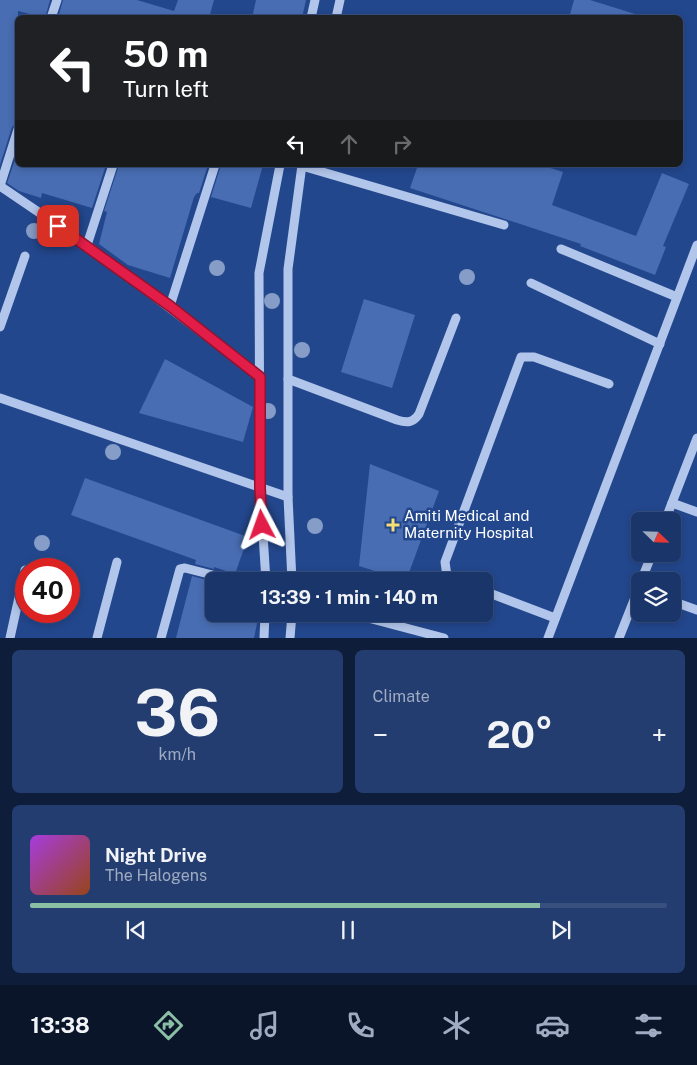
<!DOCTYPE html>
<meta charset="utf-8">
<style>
:root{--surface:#1a356a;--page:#233d70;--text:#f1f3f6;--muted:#9fabc1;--line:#38507e;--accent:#8abfa5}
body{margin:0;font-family:"Public Sans",sans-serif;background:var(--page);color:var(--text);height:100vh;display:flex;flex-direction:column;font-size:19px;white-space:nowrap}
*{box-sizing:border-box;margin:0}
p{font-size:16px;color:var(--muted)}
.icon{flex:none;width:28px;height:28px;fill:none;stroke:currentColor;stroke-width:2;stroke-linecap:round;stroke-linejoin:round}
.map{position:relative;height:638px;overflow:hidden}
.side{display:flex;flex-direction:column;gap:12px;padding:12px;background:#0e1d3a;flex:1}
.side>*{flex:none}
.guide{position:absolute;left:15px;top:15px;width:668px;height:152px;border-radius:8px;box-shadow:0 2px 8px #0003,0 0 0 1px var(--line);background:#202124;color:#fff;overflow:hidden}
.needle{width:32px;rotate:113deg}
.tools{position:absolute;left:631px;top:512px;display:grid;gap:10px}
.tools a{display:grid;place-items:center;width:50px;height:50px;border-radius:8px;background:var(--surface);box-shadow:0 2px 8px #0003,0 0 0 1px var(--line);font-size:25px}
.speed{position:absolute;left:15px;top:558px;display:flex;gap:10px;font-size:25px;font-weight:700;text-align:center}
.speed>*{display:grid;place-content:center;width:65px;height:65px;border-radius:50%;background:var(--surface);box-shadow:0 2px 8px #0003,0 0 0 1px var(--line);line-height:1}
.speed .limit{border:8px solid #d22;background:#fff;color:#111}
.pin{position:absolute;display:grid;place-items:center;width:42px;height:42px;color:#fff;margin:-21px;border-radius:10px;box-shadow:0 2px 8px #0006}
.me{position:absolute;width:55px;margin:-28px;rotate:356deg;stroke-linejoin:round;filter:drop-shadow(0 0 4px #0008)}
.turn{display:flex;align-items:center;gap:18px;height:105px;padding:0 25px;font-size:22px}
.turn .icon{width:65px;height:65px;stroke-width:2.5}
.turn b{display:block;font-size:35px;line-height:42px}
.lanes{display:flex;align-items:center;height:48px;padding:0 25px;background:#0003;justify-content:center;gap:25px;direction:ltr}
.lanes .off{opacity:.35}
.big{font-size:38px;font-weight:700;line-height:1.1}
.side .card{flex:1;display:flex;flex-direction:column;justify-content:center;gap:8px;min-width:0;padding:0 18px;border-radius:8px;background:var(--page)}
.side .dial{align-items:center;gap:0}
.dial b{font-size:65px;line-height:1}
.song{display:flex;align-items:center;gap:15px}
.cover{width:60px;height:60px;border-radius:8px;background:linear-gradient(135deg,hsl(280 70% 55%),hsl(20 70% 35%))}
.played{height:5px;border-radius:2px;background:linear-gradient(90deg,var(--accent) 80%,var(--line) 80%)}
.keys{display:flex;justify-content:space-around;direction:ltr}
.heat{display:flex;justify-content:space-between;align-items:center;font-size:28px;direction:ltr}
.side .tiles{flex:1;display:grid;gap:12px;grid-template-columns:1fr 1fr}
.card:last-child{grid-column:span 2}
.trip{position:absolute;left:205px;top:572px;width:288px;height:50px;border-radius:8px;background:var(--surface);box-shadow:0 2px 8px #0003,0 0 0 1px var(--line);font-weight:700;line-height:50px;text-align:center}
.menu{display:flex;height:80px;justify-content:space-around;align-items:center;background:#0a152a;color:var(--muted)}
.menu .icon{width:35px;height:35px}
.menu .current{color:var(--accent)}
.menu b{font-size:22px;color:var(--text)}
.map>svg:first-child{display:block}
</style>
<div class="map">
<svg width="697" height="638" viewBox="0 0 697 638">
<rect width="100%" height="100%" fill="#23478d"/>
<g fill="#486db2">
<polygon points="0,0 50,0 45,18 18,11 18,123 12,127 0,165"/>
<polygon points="63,0 137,0 174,11 178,0 214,0 209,18 58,18"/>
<polygon points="256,0 306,0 302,18 252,18"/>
<polygon points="574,0 590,0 635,14 634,18 569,18"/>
<polygon points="18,151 18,165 106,165 92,208 42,193 41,198 19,191 7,183"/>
<polygon points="119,165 208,165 199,193 197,193 194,197 170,278 128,265 99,244 107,212 104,211"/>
<polygon points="221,165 263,165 251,208 211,197"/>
<polygon points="418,165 541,165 563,172 552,205 636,236 662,173 689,184 663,246 666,247 655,275 580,246 581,244 410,188"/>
<polygon points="364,299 415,315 392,388 341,372"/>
<polygon points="165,359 253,407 243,442 139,413"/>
<polygon points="370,464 439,491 406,581 359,566"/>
<polygon points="85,478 248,537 235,574 214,567 214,569 195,564 196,560 71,515"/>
<polygon points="192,576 214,582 214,614 259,614 254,638 176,638"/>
</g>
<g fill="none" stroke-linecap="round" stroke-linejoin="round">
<g stroke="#b2c6eb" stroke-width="9">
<polyline points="51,18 57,0"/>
<polyline points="311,18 315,0"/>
<polyline points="336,18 340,0"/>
<polyline points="302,166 504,225"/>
<polyline points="0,186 87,245 260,377"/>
<polyline points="0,186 18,129"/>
<polyline points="87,245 113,165"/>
<polyline points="561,249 677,297"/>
<polyline points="531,283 660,344"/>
<polyline points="170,306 215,165"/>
<polyline points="0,327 25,256"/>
<path d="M288,379L397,420C407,423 413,423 419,414L456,318"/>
<polyline points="0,398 288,497"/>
<polyline points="672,503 697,512"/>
<polyline points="665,521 697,438"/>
<polyline points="266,581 260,488 259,273 280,165"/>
<polyline points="292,581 288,497 288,269 302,165"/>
<polyline points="460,581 447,576 445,562 521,357 534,357 609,384"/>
<polyline points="641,581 652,554"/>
<polyline points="484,591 555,618"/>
<polyline points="672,601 697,610"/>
<polyline points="353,614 444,638"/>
<polyline points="10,638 25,570"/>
<polyline points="97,638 117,562"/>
<polyline points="161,638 180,569 185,568 236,581"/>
<polyline points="264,638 265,614"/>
<polyline points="290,638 292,614"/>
<polyline points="548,638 697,245"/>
<polyline points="619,638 640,585"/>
</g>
</g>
<g fill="#869dc8">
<circle cx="34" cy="231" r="8"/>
<circle cx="217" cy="268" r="8"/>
<circle cx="467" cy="277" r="8"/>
<circle cx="272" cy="301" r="8"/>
<circle cx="302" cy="350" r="8"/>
<circle cx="268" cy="411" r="8"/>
<circle cx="113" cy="452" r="8"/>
<circle cx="315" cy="526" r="8"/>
<circle cx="42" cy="543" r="8"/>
</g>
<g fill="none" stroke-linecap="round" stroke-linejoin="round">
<g stroke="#92132f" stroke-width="12">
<polyline id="route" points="58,226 170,306 260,377 260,488 262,525"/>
</g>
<use href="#route" stroke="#e11d48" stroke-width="9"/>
</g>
<path fill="#f6de75" stroke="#23478d" stroke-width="2" d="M390.5 517.5h5v5h5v5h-5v5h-5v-5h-5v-5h5z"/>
<g text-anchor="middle" stroke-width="5" stroke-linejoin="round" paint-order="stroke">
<g font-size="15" fill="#fff" stroke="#23478d" text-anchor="start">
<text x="404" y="521">Amiti Medical and<tspan x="404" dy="17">Maternity Hospital</tspan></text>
</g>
</g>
</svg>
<div class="tools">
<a><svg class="needle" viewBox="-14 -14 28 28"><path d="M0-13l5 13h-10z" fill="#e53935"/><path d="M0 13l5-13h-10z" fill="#9fabc1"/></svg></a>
<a><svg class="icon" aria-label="layers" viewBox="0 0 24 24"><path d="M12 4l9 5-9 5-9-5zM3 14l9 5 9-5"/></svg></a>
</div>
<div class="speed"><div class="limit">40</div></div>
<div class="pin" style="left:58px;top:226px;background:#d93025"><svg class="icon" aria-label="arrive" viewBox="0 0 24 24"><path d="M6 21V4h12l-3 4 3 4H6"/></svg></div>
<svg class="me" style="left:262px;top:525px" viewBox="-20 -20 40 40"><path d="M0-17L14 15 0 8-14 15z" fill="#e11d48" stroke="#fff" stroke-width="4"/></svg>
<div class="trip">13:39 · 1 min · 140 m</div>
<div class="guide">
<div class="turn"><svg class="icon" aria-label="left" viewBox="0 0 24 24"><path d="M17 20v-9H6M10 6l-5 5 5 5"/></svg><div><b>50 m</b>Turn left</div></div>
<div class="lanes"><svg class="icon" aria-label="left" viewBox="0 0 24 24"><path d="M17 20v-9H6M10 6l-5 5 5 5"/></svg><svg class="icon off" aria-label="ahead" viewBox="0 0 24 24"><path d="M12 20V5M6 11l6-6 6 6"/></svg><svg class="icon off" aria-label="right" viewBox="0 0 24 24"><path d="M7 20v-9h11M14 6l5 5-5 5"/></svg></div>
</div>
</div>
<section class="side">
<div class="tiles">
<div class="card dial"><b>36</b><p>km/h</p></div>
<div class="card"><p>Climate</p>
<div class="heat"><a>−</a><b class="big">20°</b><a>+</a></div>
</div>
<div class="card">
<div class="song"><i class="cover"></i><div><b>Night Drive</b><p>The Halogens</p></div></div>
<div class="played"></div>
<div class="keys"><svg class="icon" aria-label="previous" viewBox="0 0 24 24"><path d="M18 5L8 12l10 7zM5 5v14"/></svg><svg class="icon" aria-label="pause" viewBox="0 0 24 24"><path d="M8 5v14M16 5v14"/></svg><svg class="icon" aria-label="next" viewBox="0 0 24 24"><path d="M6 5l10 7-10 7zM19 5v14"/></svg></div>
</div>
</div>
</section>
<nav class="menu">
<b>13:38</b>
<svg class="icon current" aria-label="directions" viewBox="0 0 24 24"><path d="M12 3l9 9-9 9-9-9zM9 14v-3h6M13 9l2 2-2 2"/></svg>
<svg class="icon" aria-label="music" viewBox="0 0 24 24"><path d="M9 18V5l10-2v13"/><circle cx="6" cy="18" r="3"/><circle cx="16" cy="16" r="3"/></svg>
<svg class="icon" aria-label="phone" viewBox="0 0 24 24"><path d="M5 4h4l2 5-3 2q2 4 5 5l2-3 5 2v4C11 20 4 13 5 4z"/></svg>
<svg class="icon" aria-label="climate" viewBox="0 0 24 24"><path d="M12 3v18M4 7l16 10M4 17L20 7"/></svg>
<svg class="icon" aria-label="car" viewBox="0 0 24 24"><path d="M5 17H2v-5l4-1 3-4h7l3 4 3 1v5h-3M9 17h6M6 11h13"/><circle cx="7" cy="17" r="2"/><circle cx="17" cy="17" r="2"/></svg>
<svg class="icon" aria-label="filters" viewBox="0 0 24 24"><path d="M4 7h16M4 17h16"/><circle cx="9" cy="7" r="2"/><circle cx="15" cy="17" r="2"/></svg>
</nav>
